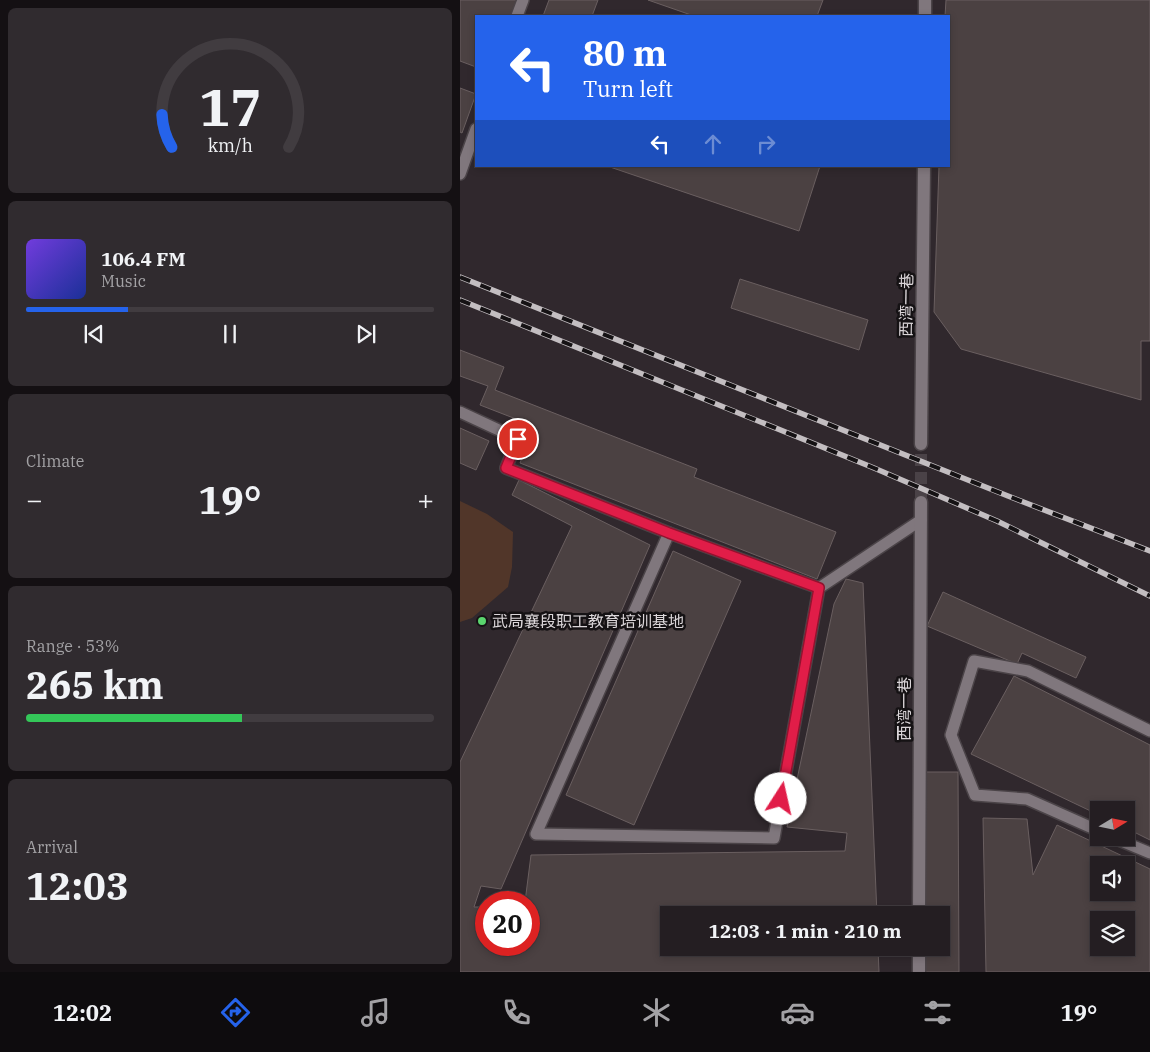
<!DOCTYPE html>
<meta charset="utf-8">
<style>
:root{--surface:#241e22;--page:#302b2f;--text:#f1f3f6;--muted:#a3a2a5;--line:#413c40;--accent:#2563eb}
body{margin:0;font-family:"IBM Plex Serif","Noto Sans SC",serif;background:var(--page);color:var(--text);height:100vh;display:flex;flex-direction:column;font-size:19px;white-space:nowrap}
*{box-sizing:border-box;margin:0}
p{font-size:16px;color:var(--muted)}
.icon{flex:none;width:28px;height:28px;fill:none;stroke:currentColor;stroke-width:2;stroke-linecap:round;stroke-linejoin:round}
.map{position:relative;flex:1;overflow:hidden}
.side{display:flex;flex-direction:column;gap:8px;padding:8px;background:#141013;width:460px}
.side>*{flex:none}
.banner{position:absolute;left:15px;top:15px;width:475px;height:152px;border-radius:0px;box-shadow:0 2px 8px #0003,0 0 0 1px var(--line);background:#2563eb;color:#fff;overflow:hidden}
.needle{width:32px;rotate:80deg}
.buttons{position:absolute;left:630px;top:801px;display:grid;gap:10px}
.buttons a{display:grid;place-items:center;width:45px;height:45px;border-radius:0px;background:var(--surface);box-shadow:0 2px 8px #0003,0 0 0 1px var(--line);font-size:25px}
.speed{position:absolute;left:15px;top:891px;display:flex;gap:10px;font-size:25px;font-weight:700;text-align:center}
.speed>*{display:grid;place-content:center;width:65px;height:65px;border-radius:50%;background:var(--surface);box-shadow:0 2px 8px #0003,0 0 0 1px var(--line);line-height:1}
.speed .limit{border:8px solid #d22;background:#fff;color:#111}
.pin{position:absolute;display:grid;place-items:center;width:42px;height:42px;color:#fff;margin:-21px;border:2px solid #fff;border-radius:50%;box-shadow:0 1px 5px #0007}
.me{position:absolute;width:55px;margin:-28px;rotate:10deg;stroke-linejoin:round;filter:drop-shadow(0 0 4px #0008)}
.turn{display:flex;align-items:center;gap:18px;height:105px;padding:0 25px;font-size:22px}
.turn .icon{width:65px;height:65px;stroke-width:2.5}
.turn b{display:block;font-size:35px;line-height:42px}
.lanes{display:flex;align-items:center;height:48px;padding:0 25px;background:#0003;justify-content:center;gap:25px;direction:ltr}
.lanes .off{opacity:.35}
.big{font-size:38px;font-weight:800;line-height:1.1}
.side .tile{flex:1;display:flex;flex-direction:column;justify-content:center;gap:8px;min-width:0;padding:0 18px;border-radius:8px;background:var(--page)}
.side .dial{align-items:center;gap:0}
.dial svg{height:130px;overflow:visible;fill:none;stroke:var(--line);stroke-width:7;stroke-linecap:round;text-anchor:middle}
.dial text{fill:var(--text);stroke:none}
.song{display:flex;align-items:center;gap:15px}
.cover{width:60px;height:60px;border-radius:8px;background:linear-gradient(135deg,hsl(260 70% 55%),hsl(230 70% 35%))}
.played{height:5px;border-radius:2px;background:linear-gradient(90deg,var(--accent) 25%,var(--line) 25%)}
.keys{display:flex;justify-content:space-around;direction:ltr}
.heat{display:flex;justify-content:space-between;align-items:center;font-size:28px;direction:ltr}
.charge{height:8px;border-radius:4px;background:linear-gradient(90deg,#34c759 53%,var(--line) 0)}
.trip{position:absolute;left:200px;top:906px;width:290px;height:50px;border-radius:0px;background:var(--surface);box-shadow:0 2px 8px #0003,0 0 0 1px var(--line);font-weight:800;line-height:50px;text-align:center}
.menu{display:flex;height:80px;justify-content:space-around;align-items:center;background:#0e0c0e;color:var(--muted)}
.menu .icon{width:35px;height:35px}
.menu .active{color:var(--accent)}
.menu b{font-size:22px;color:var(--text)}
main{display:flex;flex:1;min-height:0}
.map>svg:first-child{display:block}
</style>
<main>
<section class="side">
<div class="tile dial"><svg viewBox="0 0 100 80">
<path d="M14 69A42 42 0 1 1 86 69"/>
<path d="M14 69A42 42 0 0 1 8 49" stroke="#2563eb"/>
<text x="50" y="56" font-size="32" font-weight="700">17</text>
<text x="50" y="72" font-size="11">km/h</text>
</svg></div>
<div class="tile">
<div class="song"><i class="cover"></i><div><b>106.4 FM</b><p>Music</p></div></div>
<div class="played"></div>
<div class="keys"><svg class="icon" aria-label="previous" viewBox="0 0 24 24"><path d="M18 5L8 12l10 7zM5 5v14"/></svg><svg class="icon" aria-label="pause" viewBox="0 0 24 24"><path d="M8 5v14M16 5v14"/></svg><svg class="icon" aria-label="next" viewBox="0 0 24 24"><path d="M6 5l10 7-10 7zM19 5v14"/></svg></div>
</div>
<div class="tile"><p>Climate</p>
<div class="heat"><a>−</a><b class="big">19°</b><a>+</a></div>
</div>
<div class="tile"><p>Range · 53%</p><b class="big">265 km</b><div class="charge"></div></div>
<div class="tile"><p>Arrival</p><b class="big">12:03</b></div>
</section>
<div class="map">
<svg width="690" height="972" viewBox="0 0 690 972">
<rect width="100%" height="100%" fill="#30282d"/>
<polygon fill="#513629" points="0,501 27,514 53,532 52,567 48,587 12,618 0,622"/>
<g fill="#4b4142" stroke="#6a5f60" fill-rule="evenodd">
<polygon points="0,0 59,0 53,16 16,16 16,67 0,61"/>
<polygon points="89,0 138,0 132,16 83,16"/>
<polygon points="188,0 363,0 357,16 234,16"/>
<polygon points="486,0 690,0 690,341 681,341 681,400 501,349 474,312 479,166 489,166 489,16 485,16"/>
<polygon points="0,88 16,94 2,133 0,132"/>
<polygon points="147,166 360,166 339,231"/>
<polygon points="280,279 408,320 399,350 271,308"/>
<polygon points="0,350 44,367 35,390 237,469 234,477 376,532 357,579 60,463 74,426 20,405 28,386 0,376"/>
<polygon points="0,428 29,441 16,470 0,463"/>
<polygon points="59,480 190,545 41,889 21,886 14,907 26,907 26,945 69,945 69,902 65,902 71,855 385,851 387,833 327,827 374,604 386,579 403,583 417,915 209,915 209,948 418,948 419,972 0,972 0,762 112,526 52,495"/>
<polygon points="213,551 281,581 174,825 106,795"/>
<polygon points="483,592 626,657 616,678 562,653 557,664 467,626"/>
<polygon points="554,676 690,745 690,840 666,828 666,810 639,810 639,815 511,754"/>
<polygon points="463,772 498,772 499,972 465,972 465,948 481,948 481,915 465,915"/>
<path d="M523,818L567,819L573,875L597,825L690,869V972H526ZM639,865H666V892H639ZM639,920H666V948H639Z"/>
</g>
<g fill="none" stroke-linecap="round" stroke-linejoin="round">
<polyline stroke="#4a4247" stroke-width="12" stroke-dasharray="12 6" stroke-linecap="butt" points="461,502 461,444"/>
<g stroke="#4b4448" stroke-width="14">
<g id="lane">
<polyline points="57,16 63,0"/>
<polyline points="0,174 16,129"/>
<polyline points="0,412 58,439 46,468 209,533"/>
<polyline points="359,588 209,533 76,834 314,838 359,588 461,520"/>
<polyline points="639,831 567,799 515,795 491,735 514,661 568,671 690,731"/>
<polyline points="654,838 690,853"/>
</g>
</g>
<g stroke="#4b4448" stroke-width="15">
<g id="street">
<polyline points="465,16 465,0"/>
<polyline points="461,444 464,166"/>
<polyline points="459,915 461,502"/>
<polyline points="459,972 459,948"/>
</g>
</g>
<use href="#lane" stroke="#80777d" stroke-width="11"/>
<use href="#street" stroke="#80777d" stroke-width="12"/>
<g stroke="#c3bec1" stroke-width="5.5">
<g id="rail">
<polyline points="0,277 548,496 690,551"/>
<polyline points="0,300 414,468 537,521 690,596"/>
</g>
</g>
<use href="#rail" stroke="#151214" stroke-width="4" stroke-dasharray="11" stroke-linecap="butt"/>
</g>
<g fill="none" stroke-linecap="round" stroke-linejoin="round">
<g stroke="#92132f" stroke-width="12">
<polyline id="route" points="58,439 46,468 209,533 359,588 321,799"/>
</g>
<use href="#route" stroke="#e11d48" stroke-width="9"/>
</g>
<circle fill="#5ad56e" stroke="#151214" stroke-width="2" cx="22" cy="621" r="5"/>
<g text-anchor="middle" stroke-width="5" stroke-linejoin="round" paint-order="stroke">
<g font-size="16" fill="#dbd6d9" stroke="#151214">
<text transform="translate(446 305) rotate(-89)" y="6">西湾一巷</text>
<text transform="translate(444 709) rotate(-90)" y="6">西湾一巷</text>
</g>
<g font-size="16" fill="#dbd6d9" stroke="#151214" text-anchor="start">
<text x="32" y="627">武局襄段职工教育培训基地</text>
</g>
</g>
</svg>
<div class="buttons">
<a><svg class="needle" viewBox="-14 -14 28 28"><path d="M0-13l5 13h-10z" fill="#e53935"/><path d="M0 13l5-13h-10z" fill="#a3a2a5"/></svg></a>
<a><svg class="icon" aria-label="sound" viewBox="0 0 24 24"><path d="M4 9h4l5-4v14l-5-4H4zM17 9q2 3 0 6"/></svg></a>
<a><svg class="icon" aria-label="layers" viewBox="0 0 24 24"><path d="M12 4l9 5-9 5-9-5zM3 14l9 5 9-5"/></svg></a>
</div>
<div class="speed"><div class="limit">20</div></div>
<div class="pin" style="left:58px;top:439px;background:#d93025"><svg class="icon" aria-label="arrive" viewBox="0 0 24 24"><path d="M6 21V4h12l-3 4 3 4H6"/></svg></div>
<svg class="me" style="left:321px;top:799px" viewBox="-20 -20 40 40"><circle r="19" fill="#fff"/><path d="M0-13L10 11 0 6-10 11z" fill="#e11d48"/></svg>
<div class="trip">12:03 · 1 min · 210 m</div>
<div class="banner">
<div class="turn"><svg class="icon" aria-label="left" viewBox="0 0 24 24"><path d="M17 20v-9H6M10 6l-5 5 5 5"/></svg><div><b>80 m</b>Turn left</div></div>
<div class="lanes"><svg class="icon" aria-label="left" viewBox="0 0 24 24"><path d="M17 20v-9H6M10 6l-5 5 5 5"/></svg><svg class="icon off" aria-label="ahead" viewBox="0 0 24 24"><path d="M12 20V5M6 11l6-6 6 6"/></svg><svg class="icon off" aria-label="right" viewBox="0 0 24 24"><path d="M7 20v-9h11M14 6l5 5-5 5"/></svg></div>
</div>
</div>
</main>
<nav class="menu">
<b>12:02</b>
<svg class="icon active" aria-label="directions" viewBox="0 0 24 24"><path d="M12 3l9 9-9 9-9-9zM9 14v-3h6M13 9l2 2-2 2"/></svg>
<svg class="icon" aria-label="music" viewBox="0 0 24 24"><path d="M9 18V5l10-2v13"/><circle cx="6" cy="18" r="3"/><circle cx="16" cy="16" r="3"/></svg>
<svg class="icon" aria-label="phone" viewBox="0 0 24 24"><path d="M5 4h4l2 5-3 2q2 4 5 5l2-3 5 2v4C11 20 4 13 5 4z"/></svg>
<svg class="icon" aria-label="climate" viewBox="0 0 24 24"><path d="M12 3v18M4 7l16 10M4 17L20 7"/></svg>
<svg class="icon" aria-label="car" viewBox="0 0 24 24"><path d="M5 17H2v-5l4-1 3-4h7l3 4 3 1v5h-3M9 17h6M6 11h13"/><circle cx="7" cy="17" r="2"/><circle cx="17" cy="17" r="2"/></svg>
<svg class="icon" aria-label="filters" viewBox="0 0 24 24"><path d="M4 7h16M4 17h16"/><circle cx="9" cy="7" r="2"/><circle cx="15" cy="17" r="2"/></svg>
<b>19°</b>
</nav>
